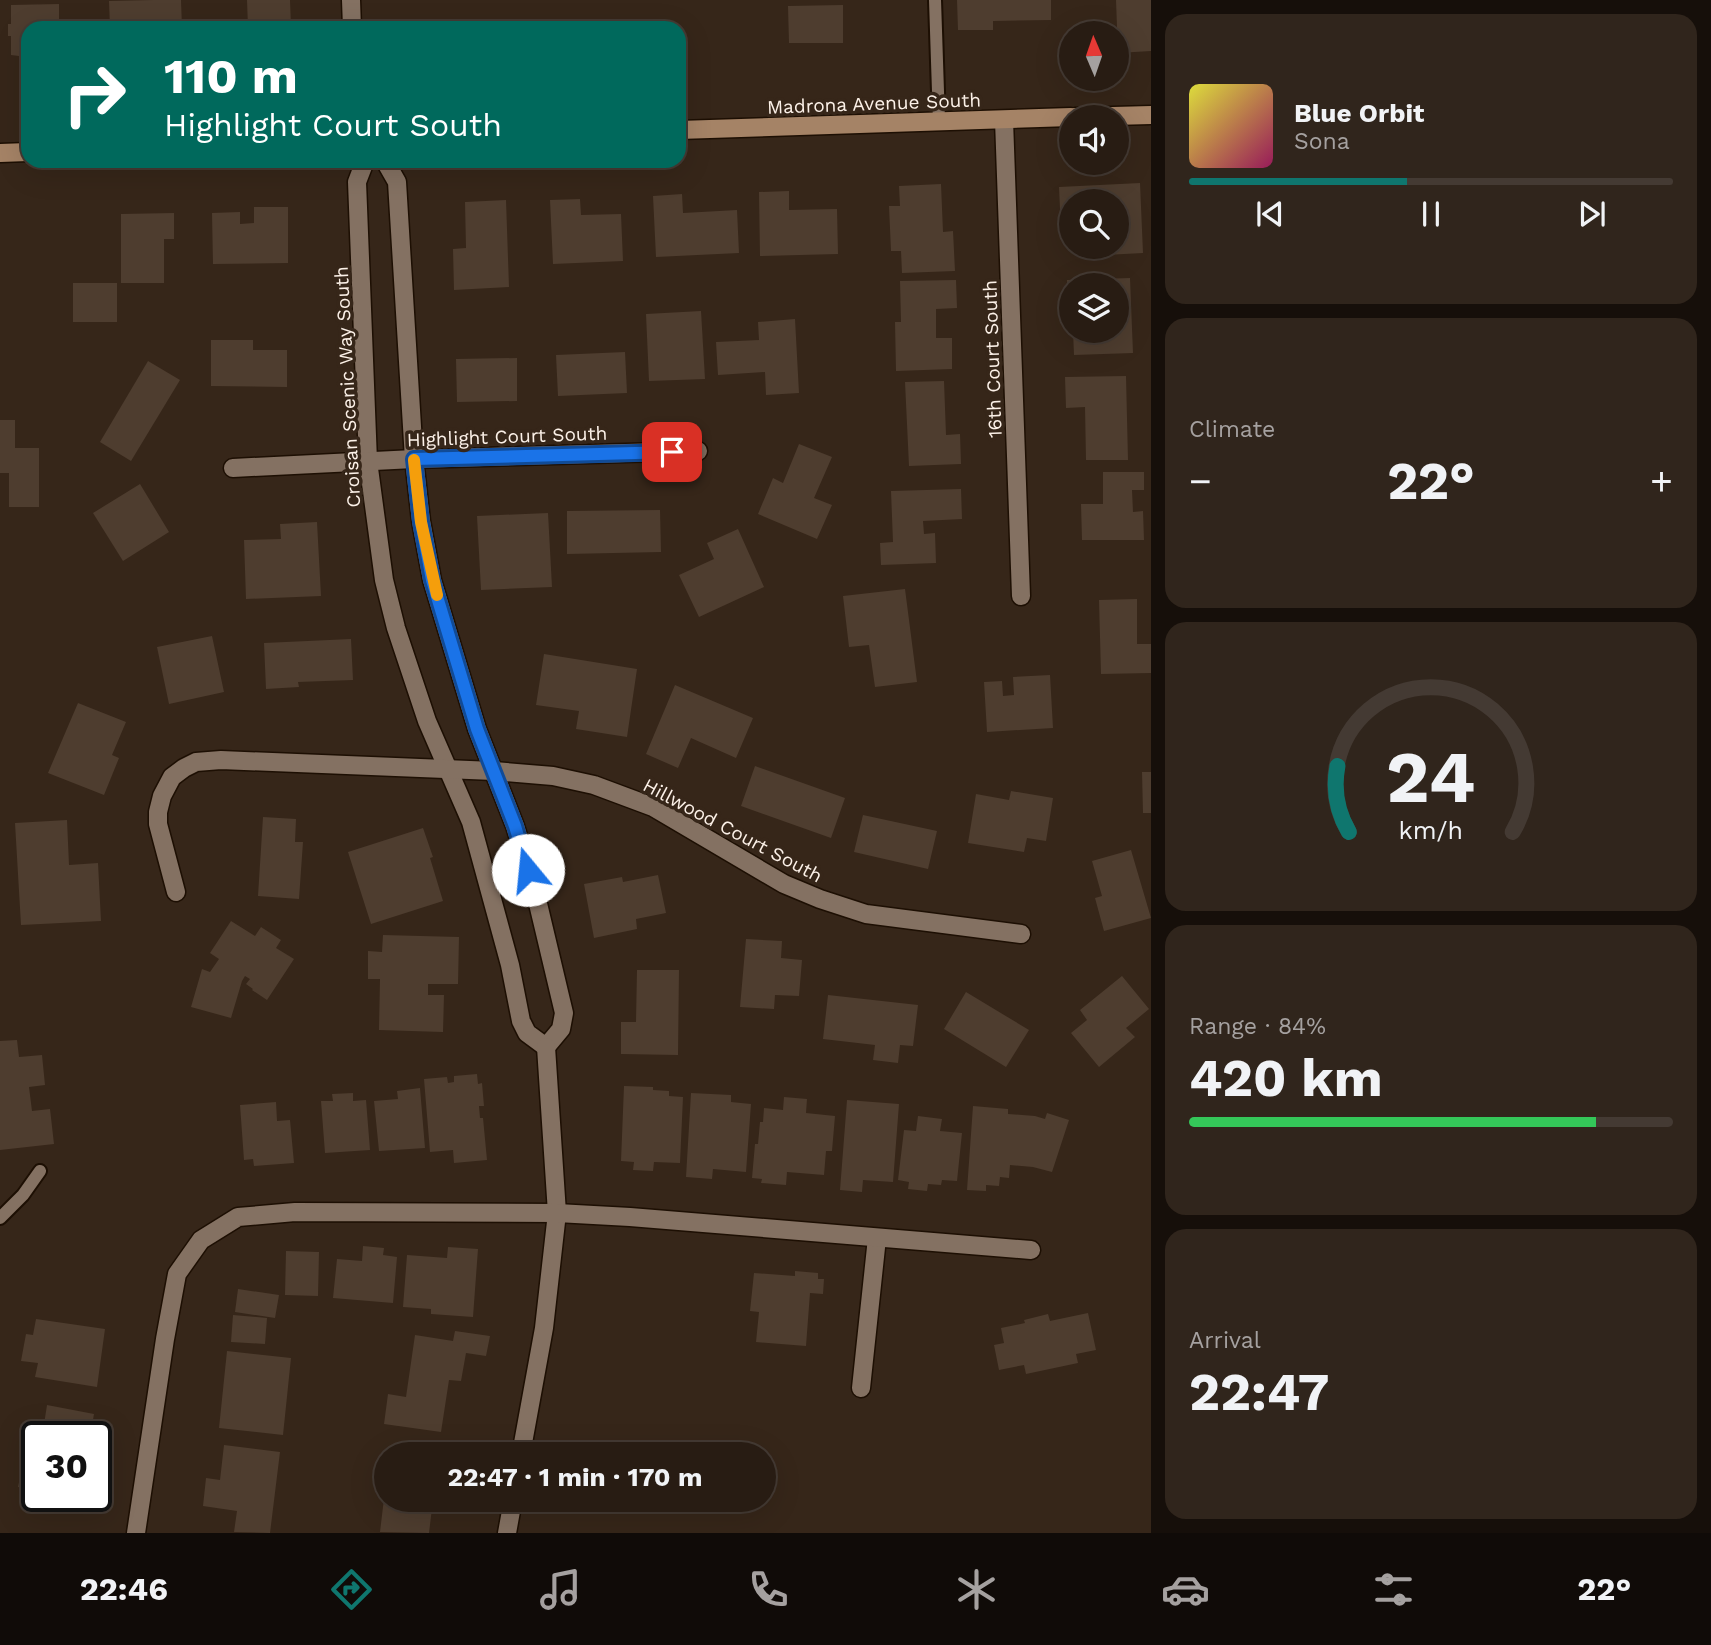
<!DOCTYPE html>
<meta charset="utf-8">
<style>
:root{--surface:#281c13;--page:#30251c;--text:#f1f3f6;--muted:#a5a1a0;--line:#443a33;--accent:#0f766e}
body{margin:0;font-family:"Work Sans",sans-serif;background:var(--page);color:var(--text);height:100vh;display:flex;flex-direction:column;font-size:26px;white-space:nowrap}
*{box-sizing:border-box;margin:0}
p{font-size:23px;color:var(--muted)}
.icon{flex:none;width:38px;height:38px;fill:none;stroke:currentColor;stroke-width:2;stroke-linecap:round;stroke-linejoin:round}
.map{position:relative;flex:1;overflow:hidden}
.side{display:flex;flex-direction:column;gap:14px;padding:14px;background:#160f0a;width:560px}
.side>*{flex:none}
.hud{position:absolute;left:21px;top:21px;width:665px;height:147px;border-radius:21px;box-shadow:0 7px 28px #0002,0 0 0 2px var(--line);background:#00695c;color:#fff;overflow:hidden}
.needle{width:46px;rotate:358deg}
.fabs{position:absolute;left:1059px;top:21px;display:grid;gap:14px}
.fabs a{display:grid;place-items:center;width:70px;height:70px;border-radius:50%;background:var(--surface);box-shadow:0 7px 28px #0002,0 0 0 2px var(--line);font-size:35px}
.speed{position:absolute;left:21px;top:1421px;display:flex;gap:14px;font-size:35px;font-weight:700;text-align:center}
.speed>*{display:grid;place-content:center;width:91px;height:91px;border-radius:50%;background:var(--surface);box-shadow:0 7px 28px #0002,0 0 0 2px var(--line);line-height:1}
.speed .limit{border:4px solid #111;border-radius:10px;background:#fff;color:#111}
.pin{position:absolute;display:grid;place-items:center;width:60px;height:60px;color:#fff;margin:-30px;border-radius:14px;box-shadow:0 4px 10px #0006}
.me{position:absolute;width:77px;margin:-38px;rotate:343deg;stroke-linejoin:round;filter:drop-shadow(0 0 5px #0008)}
.turn{display:flex;align-items:center;gap:24px;height:147px;padding:0 28px;font-size:32px}
.turn .icon{width:91px;height:91px;stroke-width:2.5}
.turn b{display:block;font-size:49px;line-height:60px}
.big{font-size:52px;font-weight:700;line-height:1.1}
.side .tile{flex:1;display:flex;flex-direction:column;justify-content:center;gap:10px;min-width:0;padding:0 24px;border-radius:21px;background:var(--page)}
.side .dial{align-items:center;gap:0}
.dial svg{height:182px;overflow:visible;fill:none;stroke:var(--line);stroke-width:7;stroke-linecap:round;text-anchor:middle}
.dial text{fill:var(--text);stroke:none}
.song{display:flex;align-items:center;gap:21px}
.cover{width:84px;height:84px;border-radius:10px;background:linear-gradient(135deg,hsl(60 70% 55%),hsl(330 70% 35%))}
.played{height:7px;border-radius:4px;background:linear-gradient(90deg,var(--accent) 45%,var(--line) 45%)}
.keys{display:flex;justify-content:space-around;direction:ltr}
.heat{display:flex;justify-content:space-between;align-items:center;font-size:38px;direction:ltr}
.charge{height:10px;border-radius:5px;background:linear-gradient(90deg,#34c759 84%,var(--line) 0)}
.trip{position:absolute;left:374px;top:1442px;width:402px;height:70px;border-radius:35px;background:var(--surface);box-shadow:0 7px 28px #0002,0 0 0 2px var(--line);font-weight:700;line-height:70px;text-align:center}
.menu{display:flex;height:112px;justify-content:space-around;align-items:center;background:#100b08;color:var(--muted)}
.menu .icon{width:49px;height:49px}
.menu .current{color:var(--accent)}
.menu b{font-size:32px;color:var(--text)}
main{display:flex;flex:1;min-height:0}
.map>svg:first-child{display:block}
</style>
<main>
<div class="map">
<svg width="1151" height="1533" viewBox="0 0 1151 1533">
<rect width="100%" height="100%" fill="#362619"/>
<g fill="#4e3d2f">
<polygon points="153,0 181,0 182,28 110,28 109,1"/>
<polygon points="247,0 290,0 291,26 305,25 305,28 248,28"/>
<polygon points="957,0 1051,0 1051,20 993,21 993,30 958,30"/>
<polygon points="1116,0 1151,0 1151,51 1118,53"/>
<polygon points="59,4 59,28 28,28 28,63 19,63 19,56 11,55 11,36 8,36 8,24 11,24 11,5"/>
<polygon points="843,5 843,43 789,43 788,6"/>
<polygon points="1140,183 1143,253 1086,256 1086,247 1116,247 1116,201 1071,201 1071,231 1061,231 1059,187"/>
<polygon points="941,184 943,232 953,231 955,271 902,273 901,251 891,251 889,206 900,206 899,186"/>
<polygon points="789,191 789,210 837,209 838,254 760,256 759,192"/>
<polygon points="682,194 683,213 737,210 739,253 656,257 653,196"/>
<polygon points="580,199 581,215 621,214 623,261 553,264 550,200"/>
<polygon points="506,200 509,287 454,290 453,249 466,248 465,202"/>
<polygon points="254,207 288,207 288,263 213,264 212,213 240,212 240,224 254,223"/>
<polygon points="174,213 174,239 164,239 164,283 121,283 121,214"/>
<polygon points="1130,278 1133,353 1074,355 1073,331 1116,331 1116,285 1071,285 1071,310 1068,310 1067,280"/>
<polygon points="956,280 957,308 936,309 936,338 952,338 952,369 896,371 895,322 901,322 900,281"/>
<rect x="73" y="283" width="44" height="39"/>
<polygon points="701,311 705,379 649,381 646,314"/>
<polygon points="795,319 799,393 766,395 765,372 718,375 716,342 759,340 758,322"/>
<polygon points="211,340 253,340 253,350 287,350 287,387 211,386"/>
<polygon points="625,352 627,393 558,396 556,355"/>
<polygon points="517,358 517,401 457,402 456,359"/>
<polygon points="148,361 180,380 131,461 100,442"/>
<polygon points="1126,376 1128,460 1086,460 1085,407 1066,408 1065,377"/>
<polygon points="944,381 946,435 960,434 961,464 909,466 905,382"/>
<polygon points="0,420 15,420 15,448 39,448 39,507 9,507 9,473 0,473"/>
<polygon points="799,444 832,457 814,498 832,505 817,539 758,514 773,478 783,483"/>
<polygon points="1103,472 1144,472 1144,490 1132,490 1133,512 1143,511 1144,540 1082,540 1081,504 1103,504"/>
<polygon points="140,484 169,532 123,561 93,513"/>
<polygon points="961,489 962,519 923,521 924,534 935,533 936,563 881,565 880,543 893,542 891,491"/>
<polygon points="660,510 661,552 567,554 567,511"/>
<polygon points="548,513 552,587 481,590 477,516"/>
<polygon points="317,522 321,596 246,599 244,540 281,539 280,524"/>
<polygon points="738,529 764,587 699,617 679,575 714,559 707,543"/>
<polygon points="905,589 917,682 875,687 869,645 849,647 843,596"/>
<polygon points="1137,599 1137,644 1151,644 1151,673 1101,674 1099,600"/>
<polygon points="212,636 224,692 169,704 157,647"/>
<polygon points="351,639 353,680 298,682 299,687 266,689 264,643"/>
<polygon points="544,654 637,669 627,737 576,729 579,711 536,705"/>
<polygon points="1050,675 1053,728 987,732 984,682 1002,681 1003,696 1014,695 1013,677"/>
<polygon points="675,685 753,718 736,758 691,738 678,768 646,754"/>
<polygon points="78,703 126,722 112,755 119,758 104,795 48,773"/>
<polygon points="755,766 845,798 831,838 741,806"/>
<polygon points="1142,772 1151,772 1151,813 1143,813"/>
<polygon points="1011,791 1053,798 1046,841 1027,838 1024,852 968,843 976,794 1009,800"/>
<polygon points="863,815 937,831 928,869 854,852"/>
<polygon points="263,817 296,819 295,842 303,842 299,899 258,896"/>
<polygon points="67,820 69,865 98,863 101,921 21,925 15,823"/>
<polygon points="423,828 433,857 430,858 443,901 371,924 348,852"/>
<polygon points="1131,850 1151,918 1104,931 1095,898 1102,896 1092,861"/>
<polygon points="658,875 666,913 636,919 637,929 594,938 584,884 622,877 623,882"/>
<polygon points="231,921 255,936 261,927 281,940 276,948 294,959 267,1000 252,990 253,989 246,984 250,979 245,976 242,981 231,1018 191,1007 202,969 210,972 219,959 210,953"/>
<polygon points="383,935 459,937 458,984 428,984 428,995 444,995 443,1032 379,1030 380,979 368,979 368,951 382,952"/>
<polygon points="746,939 782,941 781,958 802,960 799,996 775,995 774,1009 740,1007"/>
<polygon points="637,970 679,970 678,1055 621,1054 621,1022 636,1022"/>
<polygon points="1122,976 1149,1009 1126,1028 1135,1037 1099,1067 1071,1033 1087,1020 1080,1010"/>
<polygon points="966,992 1029,1030 1006,1067 944,1029"/>
<polygon points="828,995 918,1005 913,1046 900,1045 898,1063 873,1060 875,1045 823,1039"/>
<polygon points="17,1040 19,1057 42,1055 45,1085 29,1087 32,1111 50,1109 54,1144 0,1150 0,1041"/>
<polygon points="477,1074 478,1084 482,1083 484,1106 479,1106 480,1118 483,1118 487,1160 454,1163 453,1150 430,1152 424,1079 447,1077 448,1083 454,1082 454,1076"/>
<polygon points="624,1086 653,1087 653,1090 669,1091 669,1096 683,1097 680,1163 654,1162 653,1171 633,1170 634,1162 621,1161"/>
<polygon points="420,1088 425,1148 379,1151 374,1101 398,1099 397,1091"/>
<polygon points="353,1093 353,1101 366,1100 370,1150 325,1153 321,1101 333,1101 332,1094"/>
<polygon points="691,1093 731,1095 731,1102 751,1104 746,1172 713,1169 712,1179 686,1177"/>
<polygon points="784,1097 807,1099 806,1113 835,1116 832,1151 826,1151 824,1175 787,1172 786,1185 761,1183 762,1179 752,1178 755,1144 758,1144 760,1122 763,1122 764,1108 783,1110"/>
<polygon points="847,1100 899,1104 893,1182 863,1180 862,1192 840,1190"/>
<polygon points="276,1102 277,1121 290,1120 294,1163 254,1166 253,1159 244,1160 240,1105"/>
<polygon points="973,1106 1008,1109 1008,1114 1035,1116 1045,1119 1047,1113 1069,1120 1052,1172 1033,1167 1010,1165 1009,1178 1000,1177 999,1186 986,1185 986,1191 967,1190"/>
<polygon points="918,1116 942,1119 940,1131 962,1133 957,1181 942,1180 941,1185 928,1184 927,1191 908,1189 909,1182 898,1180 904,1130 916,1131"/>
<polygon points="363,1246 384,1248 383,1255 397,1257 393,1303 333,1298 337,1259 362,1261"/>
<polygon points="448,1247 478,1249 473,1317 431,1314 431,1309 403,1307 407,1255 447,1258"/>
<polygon points="286,1251 319,1252 318,1296 285,1295"/>
<polygon points="795,1271 818,1273 818,1279 824,1279 823,1294 810,1293 806,1346 756,1342 759,1312 750,1311 754,1273 795,1276"/>
<polygon points="238,1289 279,1295 275,1318 235,1312"/>
<polygon points="1088,1313 1096,1350 1076,1354 1078,1363 1026,1374 1024,1365 999,1370 994,1345 1004,1343 1001,1328 1025,1323 1024,1320 1048,1314 1050,1321"/>
<polygon points="233,1315 267,1318 265,1344 231,1342"/>
<polygon points="36,1319 105,1329 97,1387 35,1377 38,1363 21,1361 26,1334 33,1335"/>
<polygon points="455,1331 490,1336 486,1356 466,1353 461,1381 449,1380 441,1432 384,1424 388,1394 406,1397 415,1335 453,1341"/>
<polygon points="227,1351 291,1358 283,1435 219,1428"/>
<polygon points="47,1405 94,1414 90,1437 42,1437"/>
<polygon points="96,1440 102,1441 98,1466 96,1466"/>
<polygon points="224,1445 280,1452 270,1533 234,1532 237,1511 203,1506 206,1478 220,1480"/>
<polygon points="390,1448 430,1453 430,1454 390,1454"/>
<polygon points="22,1468 37,1471 37,1491 18,1487"/>
<polygon points="385,1490 387,1490 387,1500 433,1500 429,1533 380,1532"/>
</g>
<g fill="none" stroke-linecap="round" stroke-linejoin="round">
<g stroke="#1d0f03" stroke-width="16">
<g id="lane">
<polyline points="935,0 939,122"/>
<polyline points="0,1218 23,1195 40,1171"/>
</g>
</g>
<g stroke="#1d0f03" stroke-width="21">
<g id="street">
<polyline points="351,0 352,28"/>
<polyline points="1004,120 1021,596"/>
<polyline points="365,161 357,182 368,461 384,580 396,628 427,721 471,822 510,965 521,1021 527,1033 546,1047 561,1029 564,1013 535,891 515,826 477,729 432,580 421,521 414,459 397,182 385,161"/>
<polyline points="233,468 414,459 698,451"/>
<polyline points="176,892 158,824 158,812 162,796 172,777 184,768 196,762 221,760 494,771 553,776 594,785 653,807 784,884 820,899 866,914 1021,934"/>
<polyline points="861,1388 877,1238"/>
<polyline points="521,1454 544,1328 557,1213 546,1047"/>
<polyline points="136,1533 165,1339 177,1274 201,1240 238,1217 295,1212 557,1213 630,1217 1031,1250"/>
<polyline points="507,1533 513,1500"/>
</g>
</g>
<g stroke="#1d0f03" stroke-width="21">
<g id="secondary">
<polyline points="1075,117 1151,115"/>
<polyline points="679,130 1071,117"/>
<polyline points="0,153 28,152"/>
</g>
</g>
<use href="#lane" stroke="#847162" stroke-width="12"/>
<use href="#street" stroke="#847162" stroke-width="18"/>
<use href="#secondary" stroke="#a58366" stroke-width="18"/>
</g>
<g fill="none" stroke-linecap="round" stroke-linejoin="round">
<g stroke="#114b97" stroke-width="18">
<polyline id="route" points="528,870 515,826 477,729 432,580 421,522 414,459 672,452"/>
</g>
<use href="#route" stroke="#1a73e8" stroke-width="12"/>
<polyline stroke="#f59e0b" stroke-width="12" points="414,460 421,522 437,595"/>
</g>
<g text-anchor="middle" stroke-width="7" stroke-linejoin="round" paint-order="stroke">
<g font-size="19" fill="#fcf1e8" stroke="#362619">
<text transform="translate(874 103) rotate(-2)" y="7">Madrona Avenue South</text>
<text transform="translate(992 359) rotate(-92)" y="7">16th Court South</text>
<text transform="translate(347 387) rotate(-93)" y="7">Croisan Scenic Way South</text>
<text transform="translate(507 436) rotate(-2)" y="7">Highlight Court South</text>
<text transform="translate(733 830) rotate(28)" y="7">Hillwood Court South</text>
</g>
</g>
</svg>
<div class="fabs">
<a><svg class="needle" viewBox="-14 -14 28 28"><path d="M0-13l5 13h-10z" fill="#e53935"/><path d="M0 13l5-13h-10z" fill="#a5a1a0"/></svg></a>
<a><svg class="icon" aria-label="sound" viewBox="0 0 24 24"><path d="M4 9h4l5-4v14l-5-4H4zM17 9q2 3 0 6"/></svg></a>
<a><svg class="icon" aria-label="search" viewBox="0 0 24 24"><circle cx="10" cy="10" r="6"/><path d="M15 15l6 6"/></svg></a>
<a><svg class="icon" aria-label="layers" viewBox="0 0 24 24"><path d="M12 4l9 5-9 5-9-5zM3 14l9 5 9-5"/></svg></a>
</div>
<div class="speed"><div class="limit">30</div></div>
<div class="pin" style="left:672px;top:452px;background:#d93025"><svg class="icon" aria-label="arrive" viewBox="0 0 24 24"><path d="M6 21V4h12l-3 4 3 4H6"/></svg></div>
<svg class="me" style="left:528px;top:870px" viewBox="-20 -20 40 40"><circle r="19" fill="#fff"/><path d="M0-13L10 11 0 6-10 11z" fill="#1a73e8"/></svg>
<div class="trip">22:47 · 1 min · 170 m</div>
<div class="hud">
<div class="turn"><svg class="icon" aria-label="right" viewBox="0 0 24 24"><path d="M7 20v-9h11M14 6l5 5-5 5"/></svg><div><b>110 m</b>Highlight Court South</div></div>
</div>
</div>
<section class="side">
<div class="tile">
<div class="song"><i class="cover"></i><div><b>Blue Orbit</b><p>Sona</p></div></div>
<div class="played"></div>
<div class="keys"><svg class="icon" aria-label="previous" viewBox="0 0 24 24"><path d="M18 5L8 12l10 7zM5 5v14"/></svg><svg class="icon" aria-label="pause" viewBox="0 0 24 24"><path d="M8 5v14M16 5v14"/></svg><svg class="icon" aria-label="next" viewBox="0 0 24 24"><path d="M6 5l10 7-10 7zM19 5v14"/></svg></div>
</div>
<div class="tile"><p>Climate</p>
<div class="heat"><a>−</a><b class="big">22°</b><a>+</a></div>
</div>
<div class="tile dial"><svg viewBox="0 0 100 80">
<path d="M14 69A42 42 0 1 1 86 69"/>
<path d="M14 69A42 42 0 0 1 9 40" stroke="#0f766e"/>
<text x="50" y="56" font-size="32" font-weight="700">24</text>
<text x="50" y="72" font-size="11">km/h</text>
</svg></div>
<div class="tile"><p>Range · 84%</p><b class="big">420 km</b><div class="charge"></div></div>
<div class="tile"><p>Arrival</p><b class="big">22:47</b></div>
</section>
</main>
<nav class="menu">
<b>22:46</b>
<svg class="icon current" aria-label="directions" viewBox="0 0 24 24"><path d="M12 3l9 9-9 9-9-9zM9 14v-3h6M13 9l2 2-2 2"/></svg>
<svg class="icon" aria-label="music" viewBox="0 0 24 24"><path d="M9 18V5l10-2v13"/><circle cx="6" cy="18" r="3"/><circle cx="16" cy="16" r="3"/></svg>
<svg class="icon" aria-label="phone" viewBox="0 0 24 24"><path d="M5 4h4l2 5-3 2q2 4 5 5l2-3 5 2v4C11 20 4 13 5 4z"/></svg>
<svg class="icon" aria-label="climate" viewBox="0 0 24 24"><path d="M12 3v18M4 7l16 10M4 17L20 7"/></svg>
<svg class="icon" aria-label="car" viewBox="0 0 24 24"><path d="M5 17H2v-5l4-1 3-4h7l3 4 3 1v5h-3M9 17h6M6 11h13"/><circle cx="7" cy="17" r="2"/><circle cx="17" cy="17" r="2"/></svg>
<svg class="icon" aria-label="filters" viewBox="0 0 24 24"><path d="M4 7h16M4 17h16"/><circle cx="9" cy="7" r="2"/><circle cx="15" cy="17" r="2"/></svg>
<b>22°</b>
</nav>
